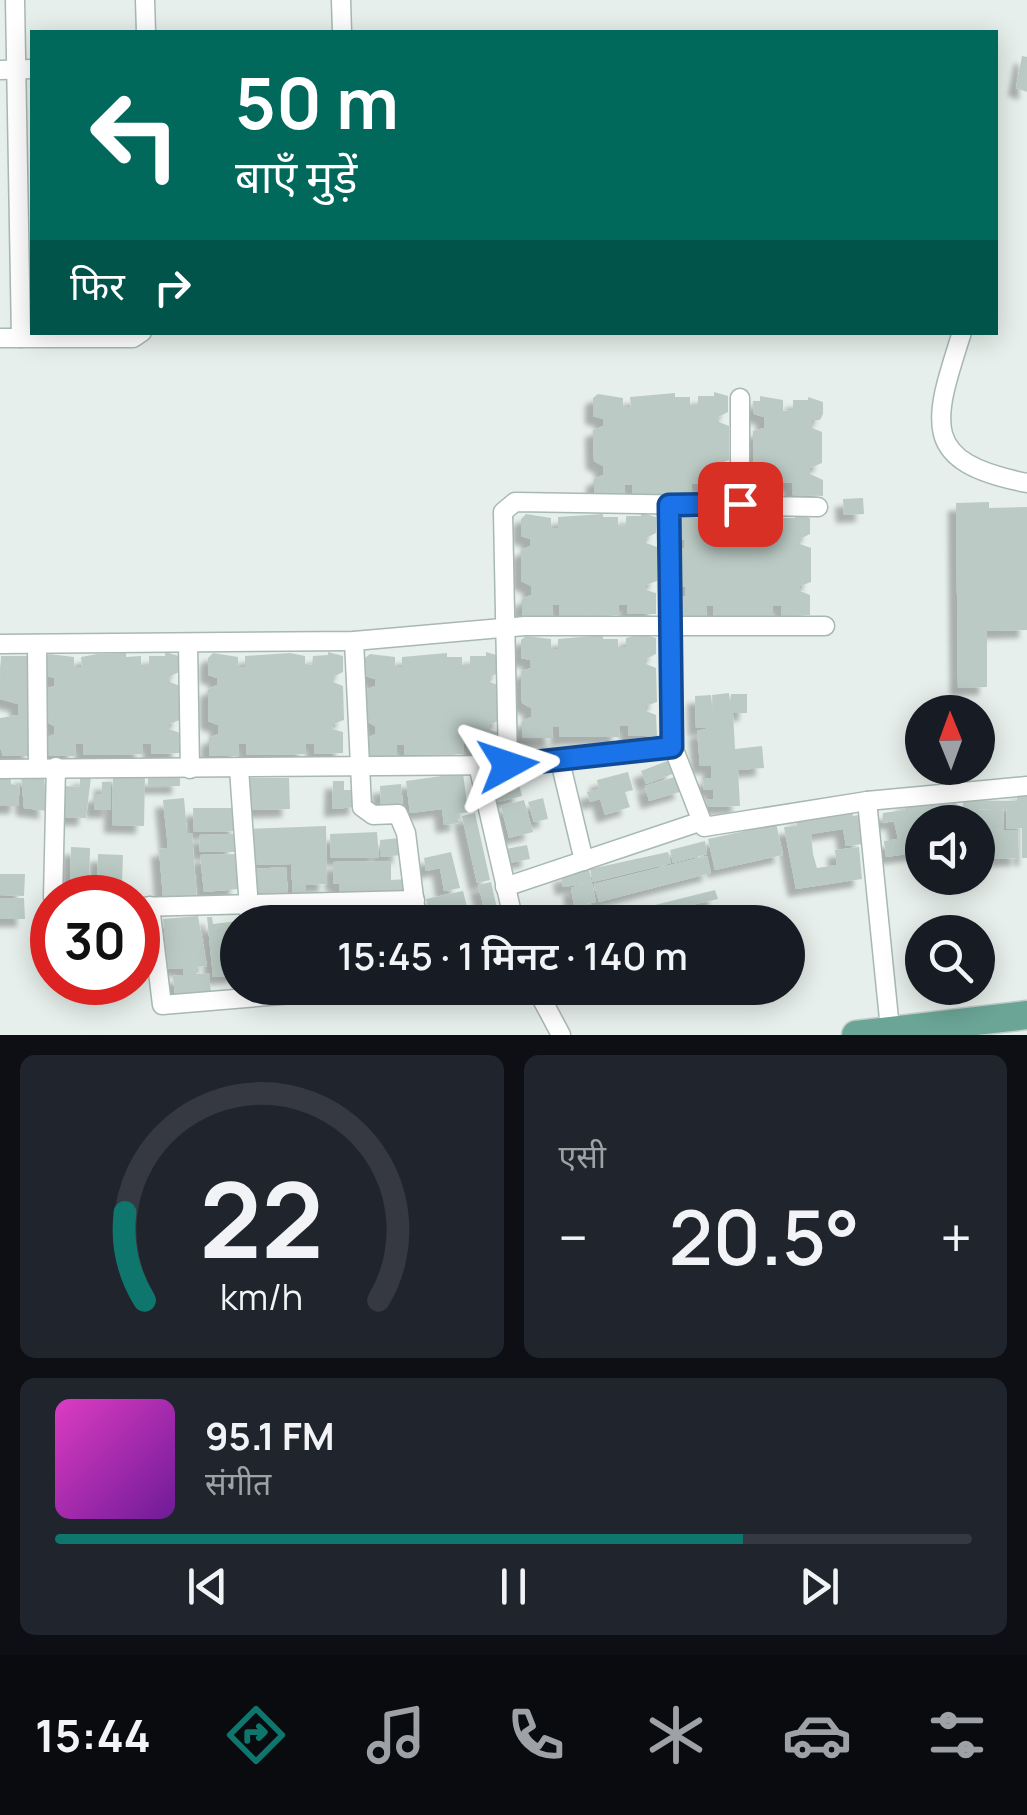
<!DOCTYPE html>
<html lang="hi">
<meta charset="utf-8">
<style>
:root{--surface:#171b24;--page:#20242c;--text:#f1f3f6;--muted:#9ea1a6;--line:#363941;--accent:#0f766e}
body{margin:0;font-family:Manrope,"Noto Sans Devanagari",sans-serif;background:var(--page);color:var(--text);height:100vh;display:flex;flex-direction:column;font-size:38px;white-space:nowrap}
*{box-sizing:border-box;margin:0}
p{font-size:32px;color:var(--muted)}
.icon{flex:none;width:55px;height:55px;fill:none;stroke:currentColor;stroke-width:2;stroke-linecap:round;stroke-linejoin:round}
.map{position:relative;height:1035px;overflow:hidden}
.details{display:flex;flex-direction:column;gap:20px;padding:20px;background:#0d0f14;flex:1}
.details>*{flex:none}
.top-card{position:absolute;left:30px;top:30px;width:968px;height:305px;border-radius:0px;box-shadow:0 5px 25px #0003;background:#00695c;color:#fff;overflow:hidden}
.needle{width:65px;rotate:359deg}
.tools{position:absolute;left:905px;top:695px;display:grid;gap:20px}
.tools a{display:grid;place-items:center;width:90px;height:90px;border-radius:50%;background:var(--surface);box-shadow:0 5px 25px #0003;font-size:50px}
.speed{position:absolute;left:30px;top:875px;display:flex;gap:20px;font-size:50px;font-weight:700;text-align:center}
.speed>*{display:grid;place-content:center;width:130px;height:130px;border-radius:50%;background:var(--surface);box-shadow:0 5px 25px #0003;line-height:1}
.speed .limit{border:15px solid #d22;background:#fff;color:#111}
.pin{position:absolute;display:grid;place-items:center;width:85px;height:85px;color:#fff;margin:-42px;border-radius:20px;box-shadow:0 5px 15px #0006}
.me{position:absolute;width:110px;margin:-55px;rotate:85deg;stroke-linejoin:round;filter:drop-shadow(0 0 8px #0008)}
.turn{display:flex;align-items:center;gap:35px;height:210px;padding:0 40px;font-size:45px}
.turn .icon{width:130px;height:130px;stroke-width:2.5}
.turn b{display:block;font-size:70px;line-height:85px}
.then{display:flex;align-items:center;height:95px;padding:0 40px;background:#0003;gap:20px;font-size:38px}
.big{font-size:75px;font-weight:600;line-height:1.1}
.details .widget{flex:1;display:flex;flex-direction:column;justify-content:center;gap:15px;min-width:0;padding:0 35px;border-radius:15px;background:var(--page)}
.details .dial{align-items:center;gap:0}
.dial svg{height:260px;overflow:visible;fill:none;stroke:var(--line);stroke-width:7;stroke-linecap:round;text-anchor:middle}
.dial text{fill:var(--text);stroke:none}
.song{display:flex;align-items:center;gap:30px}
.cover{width:120px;height:120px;border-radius:15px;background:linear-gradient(135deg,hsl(310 70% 55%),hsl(280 70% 35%))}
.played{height:10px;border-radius:5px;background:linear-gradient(90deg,var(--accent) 75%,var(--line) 75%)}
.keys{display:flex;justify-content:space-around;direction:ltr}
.heat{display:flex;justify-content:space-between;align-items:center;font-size:55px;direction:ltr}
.details .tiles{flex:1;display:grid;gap:20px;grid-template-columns:1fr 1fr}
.widget:last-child{grid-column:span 2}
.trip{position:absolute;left:220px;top:905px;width:585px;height:100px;border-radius:50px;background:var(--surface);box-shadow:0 5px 25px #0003;font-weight:600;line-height:100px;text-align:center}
.tab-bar{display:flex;height:160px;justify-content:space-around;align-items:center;background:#090b0e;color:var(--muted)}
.tab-bar .icon{width:70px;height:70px}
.tab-bar .selected{color:var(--accent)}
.tab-bar b{font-size:45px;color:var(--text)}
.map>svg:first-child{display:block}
</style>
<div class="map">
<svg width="1027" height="1035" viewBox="0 0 1027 1035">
<defs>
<filter id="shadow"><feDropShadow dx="-8" dy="8" stdDeviation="2.5" flood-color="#0004"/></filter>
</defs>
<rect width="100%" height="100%" fill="#e6efeb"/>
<g fill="#bbcac4" filter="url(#shadow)">
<polygon points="1022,56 1027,57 1027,92 1016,88"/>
<polygon points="714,392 728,396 728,412 718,417 719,422 729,426 729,460 718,464 718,470 728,473 729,494 700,494 700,484 692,484 692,495 632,495 632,484 625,485 625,496 594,496 594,479 603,475 603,466 594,461 593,430 603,426 603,419 593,416 593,398 598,394 623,398 623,407 631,407 630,397 675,393 675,397 690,397 690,405 698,405 698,396 714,396"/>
<polygon points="760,396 783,400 783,411 793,410 793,400 808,400 808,397 823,402 823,414 820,420 812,420 812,428 822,432 822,463 810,468 810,474 823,480 823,496 792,495 792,483 783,483 783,494 753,495 753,479 764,474 764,466 753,463 753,431 764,428 764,417 754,414 753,401 760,401"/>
<polygon points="863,498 864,514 844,515 843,499"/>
<polygon points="989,502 989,508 1027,507 1027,630 987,631 987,687 958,688 956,503"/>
<polygon points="641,513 656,517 656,533 646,538 646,543 657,547 657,581 646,585 646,590 656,593 656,614 627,614 628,604 619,605 619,615 559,616 560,605 553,605 553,617 522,617 522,599 531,595 531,586 521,581 521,550 530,546 530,539 521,536 521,519 526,514 551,518 551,528 558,528 558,517 603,514 603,517 618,517 618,525 626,526 626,516 641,516"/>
<polygon points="795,514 810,518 810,534 800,539 800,544 811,548 811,582 800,586 800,591 810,595 810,615 781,616 782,606 773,606 773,616 713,617 713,606 706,606 707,618 676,618 679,596 685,596 685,587 679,587 678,548 684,548 685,540 675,537 675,520 680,516 705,519 705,529 712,529 712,519 757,515 757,519 772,518 772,527 780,527 780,518 795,518"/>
<polygon points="641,634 656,638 656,654 646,659 646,664 656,668 657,702 646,706 646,711 656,715 657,736 628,736 628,726 619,726 620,737 559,737 559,727 553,726 553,738 522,738 522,721 531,717 531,708 522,703 521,671 531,668 530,660 521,658 521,640 526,636 551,639 551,649 558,649 558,639 603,635 603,639 618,639 618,647 626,647 626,638"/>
<polygon points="165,652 179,656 179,672 169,677 170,682 180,686 180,720 169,724 169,729 180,733 180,753 151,754 151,744 143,744 143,754 83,755 83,744 76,744 76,756 46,756 45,738 55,734 54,726 45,721 45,689 54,686 54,678 44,675 44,658 49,654 74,657 74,667 82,667 81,657 97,654 126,653 126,657 141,656 141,665 149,665 149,656 165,656"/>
<polygon points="328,652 343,656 343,672 333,677 333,682 343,686 344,720 333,724 332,729 343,732 343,753 314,754 314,743 306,744 306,754 246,755 246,744 239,744 239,756 209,756 209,738 218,734 218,725 208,721 208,689 217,685 217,678 208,675 208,658 213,653 238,657 238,667 245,667 245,656 290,653 305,656 305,664 312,665 313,656 328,655"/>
<polygon points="486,652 500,656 500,672 490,677 490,682 501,686 501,720 490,724 490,730 500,733 501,753 472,754 472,744 463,744 464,754 404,755 404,744 397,745 397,756 367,756 366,739 375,734 375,726 366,721 365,690 375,686 375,679 365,676 365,658 370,654 395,657 395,667 402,667 402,657 447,653 447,657 462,657 462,665 470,665 470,656 486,656"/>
<polygon points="1,656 30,656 32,756 3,756 0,747 0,718 18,715 18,704 0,699"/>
<polygon points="729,693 730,701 731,694 747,694 747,713 733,713 735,749 762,746 764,768 738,770 740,806 707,807 706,799 713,799 713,789 704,790 703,778 711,778 711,766 700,766 697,731 714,727 696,728 695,696 711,695 713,717 712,695"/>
<polygon points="670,760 675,773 646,784 641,771"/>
<polygon points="628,772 633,790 625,792 630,807 605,815 600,799 590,802 587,792 599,789 597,780"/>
<polygon points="140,773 145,777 144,826 112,825 113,776"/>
<polygon points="463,773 468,812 457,814 459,823 444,825 442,809 410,813 406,781"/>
<polygon points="10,774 11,784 20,786 18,806 0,806 0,775"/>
<polygon points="44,775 47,811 24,808 21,776"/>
<polygon points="678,776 683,791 649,801 645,786"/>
<polygon points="80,777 91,777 86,818 64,817 65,786 80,787"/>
<polygon points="180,777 180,786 148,786 148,778"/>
<polygon points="517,777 522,796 498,802 493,782"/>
<polygon points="247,778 289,778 290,809 248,810"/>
<polygon points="333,781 344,781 344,790 357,790 357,807 332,809"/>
<polygon points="102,782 111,782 111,810 94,810 94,794 102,794"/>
<polygon points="401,784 403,806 381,808 380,786"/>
<polygon points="1027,792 1027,858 1022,858 1022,828 1006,829 1007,809 1003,809 1004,829 995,830 1018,830 1019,858 978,859 978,822 963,822 963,811 993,809 963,809 963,800 1017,801 1017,793"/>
<polygon points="955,796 960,822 922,822 922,852 886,857 884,841 898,839 894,821 882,823 883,813 905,810 904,802"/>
<polygon points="184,798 187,833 192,833 197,900 182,901 181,895 163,897 159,849 168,848 163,800"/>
<polygon points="543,798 548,819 534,822 528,802"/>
<polygon points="524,800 533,832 509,838 501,806"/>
<polygon points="193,808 238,808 238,831 194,832"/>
<polygon points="852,810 853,816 859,815 863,844 846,846 843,829 811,834 813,854 817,868 837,865 835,850 859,847 862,879 796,889 784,827 797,826 796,819"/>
<polygon points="475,813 490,880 477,883 462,816"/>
<polygon points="775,818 783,855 715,870 708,839 754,829 752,823"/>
<polygon points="326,826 327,884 306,885 306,896 293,897 291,864 248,865 248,829"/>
<polygon points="377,832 379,858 331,858 330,834"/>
<polygon points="235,834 235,852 200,852 199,835"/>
<polygon points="400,838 401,855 380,857 380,840"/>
<polygon points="705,841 707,854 673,863 670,850"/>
<polygon points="527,845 530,859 509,863 506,849"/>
<polygon points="71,847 90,848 89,887 70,887"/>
<polygon points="451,852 460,888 444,891 440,868 426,871 424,858"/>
<polygon points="668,852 671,863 593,882 590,869"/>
<polygon points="98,854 123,855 122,883 97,882"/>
<polygon points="237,854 238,889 204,892 200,855"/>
<polygon points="707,856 711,873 599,902 594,884"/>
<polygon points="391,861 391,880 407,879 408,891 340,894 339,884 333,883 333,862"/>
<polygon points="286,867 288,895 258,898 255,869"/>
<polygon points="589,870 596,902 574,906 571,888 584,884 563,887 561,875"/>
<polygon points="0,874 25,874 24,896 0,895"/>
<polygon points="491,882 499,917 506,915 507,922 480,922 487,919 478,885"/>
<polygon points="715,890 718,899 687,906 690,916 665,922 609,922 607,917"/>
<polygon points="463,891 471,922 442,922 465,915 431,920 426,899"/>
<polygon points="0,898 24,898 25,919 0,919"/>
<polygon points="413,909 414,920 403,922 342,922 342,911"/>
<polygon points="319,914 319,922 260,922 260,916"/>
<polygon points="198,916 207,966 195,967 196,974 209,973 211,993 175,996 173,976 184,975 183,968 168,969 163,919"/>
<polygon points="207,917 212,917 213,924 238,921 238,975 213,977"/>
</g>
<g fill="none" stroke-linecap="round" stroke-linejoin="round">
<g stroke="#a8b8b2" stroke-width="21">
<g id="minor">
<polyline points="15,0 21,338"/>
<polyline points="145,0 146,32"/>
<polyline points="341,0 342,32"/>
<polyline points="0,70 32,69"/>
<path d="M962,332C932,425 920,462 1027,483"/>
<polyline points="0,338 133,338 142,332"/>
<polyline points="740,503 740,398"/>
<polyline points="669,505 673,747 704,827 867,801 1027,786"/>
<polyline points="354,641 362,807 373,815 398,814 406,833 417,922"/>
<polyline points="188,643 190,769"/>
<polyline points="0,644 354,641 525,626 825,626"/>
<polyline points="37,644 38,767"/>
<polyline points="560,761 584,861"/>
<polyline points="478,765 514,922"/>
<polyline points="508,765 503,512 515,502 818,507"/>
<polyline points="0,769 508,765 673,747"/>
<polyline points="239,769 250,922"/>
<polyline points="867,801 890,1029"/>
<polyline points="505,887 702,821"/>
<polyline points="53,898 56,767"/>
<polyline points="150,906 162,1005 366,988"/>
<polyline points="138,907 415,900"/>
<polyline points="536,988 561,1035"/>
</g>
</g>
<g stroke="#c2cac8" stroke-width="31">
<polyline id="primary" points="856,1035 1027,1015"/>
</g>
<use href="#minor" stroke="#fff" stroke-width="18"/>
<use href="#primary" stroke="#6aa596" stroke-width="28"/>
</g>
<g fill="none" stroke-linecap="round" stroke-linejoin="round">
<g stroke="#114b97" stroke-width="25">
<polyline id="route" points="508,765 672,747 669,505 740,504"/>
</g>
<use href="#route" stroke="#1a73e8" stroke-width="18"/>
</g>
</svg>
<div class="tools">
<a><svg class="needle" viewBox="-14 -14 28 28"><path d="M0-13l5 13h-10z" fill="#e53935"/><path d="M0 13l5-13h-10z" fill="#9ea1a6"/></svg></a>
<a><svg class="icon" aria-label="sound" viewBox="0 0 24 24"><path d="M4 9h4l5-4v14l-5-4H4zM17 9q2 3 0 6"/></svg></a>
<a><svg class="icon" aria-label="search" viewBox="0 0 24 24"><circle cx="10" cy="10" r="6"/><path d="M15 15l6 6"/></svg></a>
</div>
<div class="speed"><div class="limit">30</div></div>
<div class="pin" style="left:740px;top:504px;background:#d93025"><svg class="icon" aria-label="arrive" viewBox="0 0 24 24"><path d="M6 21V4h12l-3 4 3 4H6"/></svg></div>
<svg class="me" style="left:508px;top:765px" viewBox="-20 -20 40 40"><path d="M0-17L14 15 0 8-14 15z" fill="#1a73e8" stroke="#fff" stroke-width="4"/></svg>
<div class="trip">15:45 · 1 मिनट · 140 m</div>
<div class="top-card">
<div class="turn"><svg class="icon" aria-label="left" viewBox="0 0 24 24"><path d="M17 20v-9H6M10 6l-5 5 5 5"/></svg><div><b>50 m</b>बाएँ मुड़ें</div></div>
<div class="then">फिर<svg class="icon" aria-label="right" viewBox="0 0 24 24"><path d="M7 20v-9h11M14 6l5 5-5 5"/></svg></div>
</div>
</div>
<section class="details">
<div class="tiles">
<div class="widget dial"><svg viewBox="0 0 100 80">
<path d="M14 69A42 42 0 1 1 86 69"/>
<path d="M14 69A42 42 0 0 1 8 42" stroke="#0f766e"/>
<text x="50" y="56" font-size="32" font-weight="700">22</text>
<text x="50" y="72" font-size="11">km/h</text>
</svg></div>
<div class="widget"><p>एसी</p>
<div class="heat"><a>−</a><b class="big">20.5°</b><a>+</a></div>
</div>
<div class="widget">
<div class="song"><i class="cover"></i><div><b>95.1 FM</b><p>संगीत</p></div></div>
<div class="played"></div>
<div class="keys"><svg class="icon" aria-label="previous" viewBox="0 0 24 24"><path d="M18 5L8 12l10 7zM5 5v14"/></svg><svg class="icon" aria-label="pause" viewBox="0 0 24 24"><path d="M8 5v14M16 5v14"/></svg><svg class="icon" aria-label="next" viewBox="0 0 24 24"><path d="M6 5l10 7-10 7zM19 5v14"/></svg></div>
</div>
</div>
</section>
<nav class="tab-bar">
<b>15:44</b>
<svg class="icon selected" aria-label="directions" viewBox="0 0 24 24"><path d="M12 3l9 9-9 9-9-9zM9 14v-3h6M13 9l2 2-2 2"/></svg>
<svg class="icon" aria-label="music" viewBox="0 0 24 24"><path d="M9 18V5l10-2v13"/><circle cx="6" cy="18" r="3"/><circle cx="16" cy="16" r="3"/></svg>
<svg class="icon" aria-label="phone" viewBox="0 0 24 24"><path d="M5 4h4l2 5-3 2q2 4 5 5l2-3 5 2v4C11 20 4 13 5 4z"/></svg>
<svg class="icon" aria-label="climate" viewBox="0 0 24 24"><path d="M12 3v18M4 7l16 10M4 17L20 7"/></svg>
<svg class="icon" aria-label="car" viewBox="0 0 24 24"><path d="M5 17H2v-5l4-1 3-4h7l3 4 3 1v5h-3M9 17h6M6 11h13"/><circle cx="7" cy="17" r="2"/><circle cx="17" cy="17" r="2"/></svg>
<svg class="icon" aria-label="filters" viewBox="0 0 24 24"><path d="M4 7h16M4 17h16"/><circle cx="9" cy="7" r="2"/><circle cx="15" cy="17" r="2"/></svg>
</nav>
